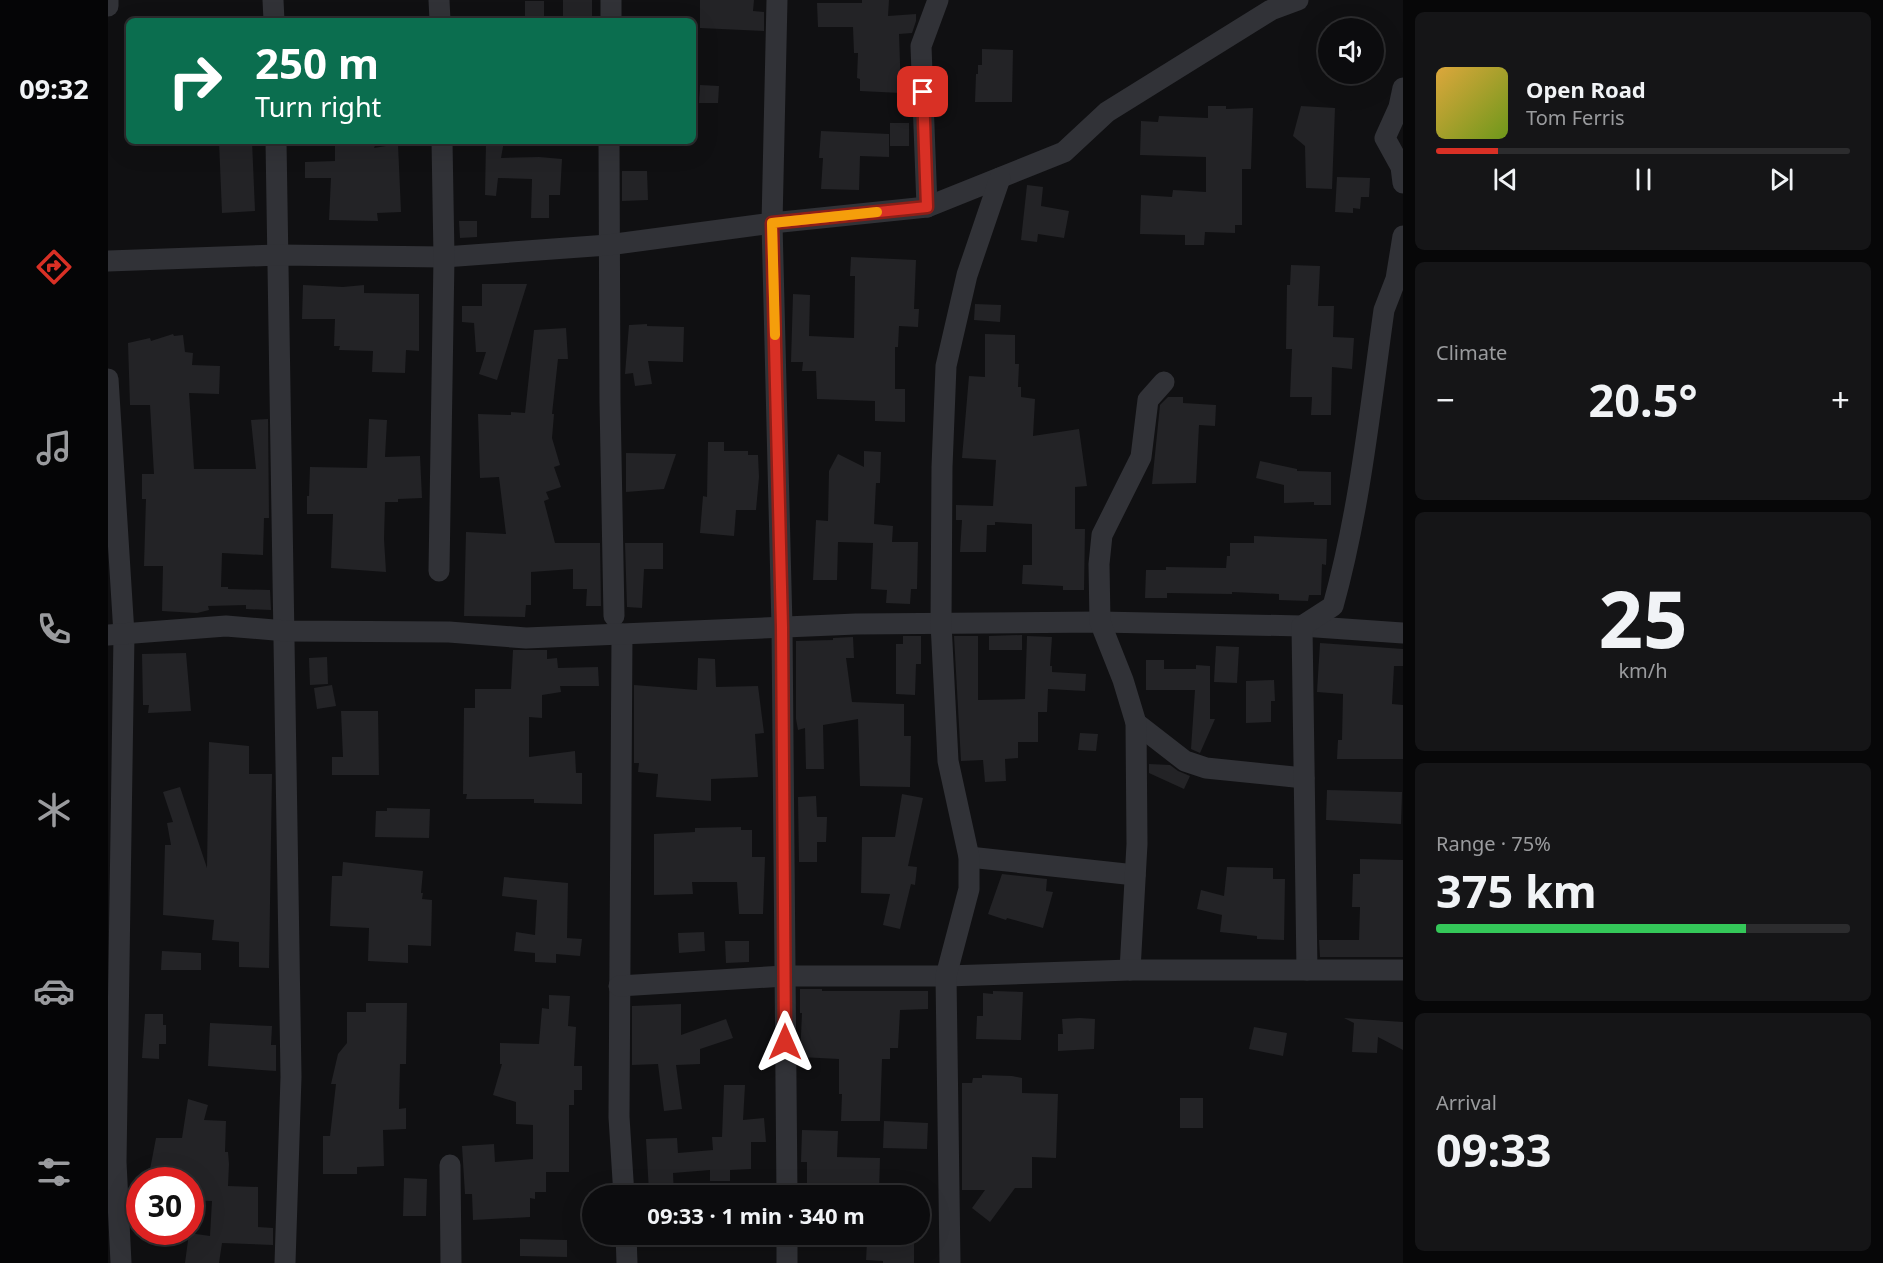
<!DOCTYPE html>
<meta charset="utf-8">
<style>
:root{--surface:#0c0c0e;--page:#151517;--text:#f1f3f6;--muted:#9a9b9e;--line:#2c2c2e;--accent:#d93025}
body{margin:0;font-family:"Noto Sans",sans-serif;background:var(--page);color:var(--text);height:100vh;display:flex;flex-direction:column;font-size:22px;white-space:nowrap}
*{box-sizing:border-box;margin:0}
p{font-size:20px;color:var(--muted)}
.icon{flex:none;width:33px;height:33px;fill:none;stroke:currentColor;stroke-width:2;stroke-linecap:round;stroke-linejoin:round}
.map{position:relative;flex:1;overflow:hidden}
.details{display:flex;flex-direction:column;gap:12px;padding:12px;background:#070708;width:480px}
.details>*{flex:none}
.top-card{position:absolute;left:18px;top:18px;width:570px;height:126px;border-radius:9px;box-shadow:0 6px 24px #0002,0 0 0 2px var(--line);background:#0b6e4f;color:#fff;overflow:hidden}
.fabs{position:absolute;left:1210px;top:18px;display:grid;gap:12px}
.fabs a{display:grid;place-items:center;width:66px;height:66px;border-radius:50%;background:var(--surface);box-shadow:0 6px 24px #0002,0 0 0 2px var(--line);font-size:30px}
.speed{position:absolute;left:18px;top:1167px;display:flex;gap:12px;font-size:30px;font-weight:700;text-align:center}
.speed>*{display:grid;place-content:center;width:78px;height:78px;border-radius:50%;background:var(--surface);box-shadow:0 6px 24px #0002,0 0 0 2px var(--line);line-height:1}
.speed .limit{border:9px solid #d22;background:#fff;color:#111}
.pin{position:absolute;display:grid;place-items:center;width:51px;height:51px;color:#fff;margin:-26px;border-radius:12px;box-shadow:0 3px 9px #0006}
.me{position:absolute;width:66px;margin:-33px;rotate:0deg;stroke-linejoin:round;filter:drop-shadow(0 0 4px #0008)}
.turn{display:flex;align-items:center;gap:21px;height:126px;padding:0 30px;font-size:27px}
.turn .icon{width:78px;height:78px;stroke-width:2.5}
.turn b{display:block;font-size:42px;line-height:51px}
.big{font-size:45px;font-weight:700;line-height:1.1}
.details .tile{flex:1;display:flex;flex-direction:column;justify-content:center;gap:9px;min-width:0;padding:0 21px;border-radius:9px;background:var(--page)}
.details .dial{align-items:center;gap:0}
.dial b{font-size:78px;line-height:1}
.song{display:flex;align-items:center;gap:18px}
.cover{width:72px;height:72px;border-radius:9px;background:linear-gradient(135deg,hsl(40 70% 55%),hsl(80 70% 35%))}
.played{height:6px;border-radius:3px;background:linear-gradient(90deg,var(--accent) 15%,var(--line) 15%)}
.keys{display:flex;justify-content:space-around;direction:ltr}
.heat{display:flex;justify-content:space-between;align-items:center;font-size:33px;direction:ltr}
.charge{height:9px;border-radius:4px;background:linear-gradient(90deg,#34c759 75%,var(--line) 0)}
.trip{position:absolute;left:474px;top:1185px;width:348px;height:60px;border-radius:30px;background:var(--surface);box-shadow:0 6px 24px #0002,0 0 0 2px var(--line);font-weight:700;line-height:60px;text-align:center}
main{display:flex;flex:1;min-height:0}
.dock{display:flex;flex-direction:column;width:108px;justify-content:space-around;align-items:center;background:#050506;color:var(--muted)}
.dock .icon{width:42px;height:42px}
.dock .active{color:var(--accent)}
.dock b{font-size:27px;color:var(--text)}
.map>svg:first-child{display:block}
</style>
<main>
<nav class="dock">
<b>09:32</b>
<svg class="icon active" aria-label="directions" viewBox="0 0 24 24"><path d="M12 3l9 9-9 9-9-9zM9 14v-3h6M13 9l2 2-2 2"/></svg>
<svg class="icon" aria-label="music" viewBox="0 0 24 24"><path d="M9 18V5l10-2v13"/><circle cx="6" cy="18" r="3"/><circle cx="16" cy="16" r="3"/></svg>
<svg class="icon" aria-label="phone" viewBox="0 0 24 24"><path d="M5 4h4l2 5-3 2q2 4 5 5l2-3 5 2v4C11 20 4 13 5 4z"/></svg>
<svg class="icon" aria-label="climate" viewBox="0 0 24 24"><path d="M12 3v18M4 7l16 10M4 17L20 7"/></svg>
<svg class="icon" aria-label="car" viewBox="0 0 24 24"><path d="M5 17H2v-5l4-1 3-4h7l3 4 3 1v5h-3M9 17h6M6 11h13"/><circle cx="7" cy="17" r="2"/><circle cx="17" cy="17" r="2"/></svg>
<svg class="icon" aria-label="filters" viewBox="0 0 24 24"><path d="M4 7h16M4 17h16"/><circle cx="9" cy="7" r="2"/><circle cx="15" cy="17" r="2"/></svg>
</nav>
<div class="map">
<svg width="1295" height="1263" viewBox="0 0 1295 1263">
<rect width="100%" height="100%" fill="#101012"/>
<g fill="#232326">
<polygon points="455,0 484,0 484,19 455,18"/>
<polygon points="592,0 646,0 645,11 656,12 656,31 592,28"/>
<polygon points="754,0 781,0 780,16 808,14 808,21 804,33 791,34 793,93 752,91 752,79 749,78 750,53 746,53 745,27 710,27 709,3 754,3"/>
<rect x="417" y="1" width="19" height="20"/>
<polygon points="874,49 905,50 904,102 867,102 868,74 870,74 870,65 874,65"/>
<polygon points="592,85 611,86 610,103 591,103"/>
<polygon points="1100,106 1118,106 1118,109 1145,108 1143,169 1134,169 1134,225 1127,225 1127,233 1097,232 1096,245 1077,245 1077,235 1032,234 1033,195 1064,197 1065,190 1098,192 1098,157 1032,155 1033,121 1050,122 1051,116 1100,118"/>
<polygon points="1193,106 1227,108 1224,189 1198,188 1197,146 1185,136"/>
<rect x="782" y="123" width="19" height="23"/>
<polygon points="713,131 781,134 781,157 752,156 751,190 713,189 715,158 711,158"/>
<polygon points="111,141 144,141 147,211 114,213"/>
<polygon points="227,141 269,141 266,148 290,144 293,212 269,213 270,221 221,220 223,178 197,178 197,162 227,161"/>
<polygon points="378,141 396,141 393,158 431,157 454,159 452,195 441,195 441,218 423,218 424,179 390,178 388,196 377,195"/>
<polygon points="514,171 539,171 540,200 514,201"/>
<polygon points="1229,177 1262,178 1261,197 1253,197 1252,209 1245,208 1245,213 1227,212"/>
<polygon points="919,185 935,187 933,206 961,211 956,238 930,234 929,242 913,240"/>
<polygon points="351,221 369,221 369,237 352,238"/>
<polygon points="743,257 808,260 806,309 811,309 810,327 791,326 790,347 787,347 787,389 797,389 797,422 767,421 767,401 709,399 708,371 694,371 695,362 683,362 685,294 702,295 701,336 746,338 747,276 742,276"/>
<polygon points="1183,265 1212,266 1210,306 1226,306 1225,337 1246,338 1244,369 1224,367 1223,415 1203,415 1204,397 1182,397 1184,349 1178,349 1179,285 1182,285"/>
<polygon points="374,284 419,284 389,380 371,374 378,352 368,352 366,323 354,322 354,306 374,306"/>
<polygon points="195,285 235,287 256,285 256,293 311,294 311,351 298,350 297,373 264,372 265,351 231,350 232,346 226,346 227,319 194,319"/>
<polygon points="867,304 893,305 892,322 866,320"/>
<polygon points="539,324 539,326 576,327 575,362 540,361 544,384 527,386 525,373 517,374 521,325"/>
<polygon points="458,328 460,359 450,359 444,414 446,414 444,438 452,465 446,467 453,487 438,492 441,499 436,501 447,543 492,543 493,606 478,606 479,589 465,589 465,569 423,572 423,605 418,605 417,617 356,616 358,532 398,534 391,477 372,478 370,414 403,415 403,412 417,413 426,330"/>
<polygon points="65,334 66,336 75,335 77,352 85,353 84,365 112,366 111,394 81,393 86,469 148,469 143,420 160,419 161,518 156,518 155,555 114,553 113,587 120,587 120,589 162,590 163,610 138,609 138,605 100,606 101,610 89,613 54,611 55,566 36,566 38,499 34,499 34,474 46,474 42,405 22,405 20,343 42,338 43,341"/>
<polygon points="877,334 907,335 907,364 911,364 910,387 913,387 913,397 927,399 925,436 971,429 979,486 967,487 967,529 977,529 976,590 955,590 955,586 914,584 915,565 924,565 924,524 887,522 887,525 879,525 878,552 852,552 854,520 848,520 848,505 885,506 888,460 854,458 861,376 877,377"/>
<polygon points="1060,397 1075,397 1075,403 1108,405 1107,426 1091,425 1088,483 1044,484 1052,405"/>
<polygon points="261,419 279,420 277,457 312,456 314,498 290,499 290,502 277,502 276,539 278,572 223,568 225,514 199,514 199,496 201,496 202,467 259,468"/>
<polygon points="600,442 616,442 616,451 640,451 640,455 650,455 651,477 648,510 628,510 626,536 592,533 595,496 599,497"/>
<polygon points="756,451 773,452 772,483 768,483 766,524 785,526 784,542 810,542 809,589 803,589 802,604 778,603 779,590 763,589 765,543 730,542 729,580 705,580 708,520 720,521 721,471 730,454 756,467"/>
<polygon points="518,453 568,454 556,489 518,492"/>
<polygon points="1152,461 1189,469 1189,471 1223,472 1223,505 1206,505 1206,502 1176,503 1176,485 1148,478"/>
<polygon points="1146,536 1219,539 1218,565 1214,564 1213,595 1201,595 1200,601 1171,600 1171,594 1124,592 1124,594 1059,593 1059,598 1037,598 1038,570 1058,570 1058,567 1118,568 1119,556 1122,556 1122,543 1146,543"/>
<polygon points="517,543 555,543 555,569 536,569 534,608 519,607"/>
<polygon points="914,635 914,650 881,650 881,636"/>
<polygon points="795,636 813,636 813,664 808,664 807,695 788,694 788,644 795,644"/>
<polygon points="846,636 870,636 870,700 917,699 919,636 944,637 942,666 944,666 944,672 978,674 977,691 940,689 939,712 930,712 930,742 910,742 910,758 897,759 898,781 877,782 875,760 853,761"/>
<polygon points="745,637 746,658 738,658 744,702 796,704 796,736 803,736 802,787 752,786 750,719 715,725 716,769 698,769 697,728 690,730 688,719 688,641 725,640 725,638"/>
<polygon points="1212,643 1295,649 1295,666 1286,666 1284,704 1295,705 1295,759 1229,759 1230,740 1234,740 1235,694 1209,692"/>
<polygon points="1108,646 1131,647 1129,683 1106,682"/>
<polygon points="405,650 439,650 439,659 449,658 450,668 490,667 491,686 452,686 453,692 434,695 434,718 421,717 421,757 467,751 468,773 474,773 474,804 426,803 426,799 358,799 359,794 355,794 356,708 367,708 367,689 403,689"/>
<polygon points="78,653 83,711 40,713 41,705 35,705 34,654"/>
<polygon points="219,657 220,684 202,685 201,658"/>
<polygon points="590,658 607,659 608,687 650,686 656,733 647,734 650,777 603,779 603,801 548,797 550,774 530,772 531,763 526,763 526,685 589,690"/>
<polygon points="1038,660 1056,660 1056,669 1088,669 1088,665 1102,666 1102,719 1107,719 1092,753 1083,749 1087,690 1038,690"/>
<polygon points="1166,680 1167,701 1163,701 1163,722 1138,723 1138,681"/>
<polygon points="224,685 228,706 209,709 206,688"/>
<polygon points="233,711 270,711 271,775 224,775 224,757 235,757"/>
<polygon points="972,733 990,734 988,751 970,750"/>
<polygon points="101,742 141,746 141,774 164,774 161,968 131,967 131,942 104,940 106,920 55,915 57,845 63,845 59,823 65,822 55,792 72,787 99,868"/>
<polygon points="1041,764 1062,765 1070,771 1082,776 1076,789 1041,773"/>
<polygon points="1219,790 1294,792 1293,824 1218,820"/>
<polygon points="794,794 815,798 800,866 809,867 807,885 803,884 792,929 775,925 782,894 753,893 754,837 787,837"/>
<polygon points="708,796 709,817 719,817 718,842 709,842 709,862 691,862 690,797"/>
<polygon points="279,808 322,809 321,838 267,837 268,811 279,811"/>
<polygon points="633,827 633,830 644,830 644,857 657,857 655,914 631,914 629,882 584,882 585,894 546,895 546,834 587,832 587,828"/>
<polygon points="1252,859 1295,860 1295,957 1212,957 1211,940 1251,940 1252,907 1244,907 1245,874 1252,874"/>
<polygon points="235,862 315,871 313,893 315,893 314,899 324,900 323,946 300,945 300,963 260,961 261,928 222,926 224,876 234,876"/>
<polygon points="1119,867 1165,868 1165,879 1177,879 1176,940 1149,939 1149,936 1112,932 1114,915 1089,909 1093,890 1116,896"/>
<polygon points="894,874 939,879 938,891 945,892 935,928 899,918 898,920 880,914"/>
<polygon points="396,877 460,883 459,938 474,939 472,956 448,954 448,963 427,962 427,953 406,951 408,932 427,935 429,900 394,896"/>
<polygon points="596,932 597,951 571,953 570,933"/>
<polygon points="617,941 641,941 641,962 618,963"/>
<polygon points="54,951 93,953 93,970 53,970"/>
<polygon points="692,989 714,989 714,991 820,991 820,1009 792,1010 790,1048 782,1048 782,1059 774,1059 772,1121 733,1121 734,1094 731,1094 731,1059 692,1057 694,1013 692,1013"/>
<polygon points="885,991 915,992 913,1040 868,1039 869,1016 875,1016 875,993 885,994"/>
<polygon points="441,995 462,996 460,1026 468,1027 466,1066 474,1066 474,1090 466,1090 466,1105 461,1105 461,1172 438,1172 438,1192 427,1192 427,1199 422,1198 422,1217 365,1220 364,1194 357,1194 354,1146 386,1144 387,1162 425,1159 425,1125 408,1124 408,1102 385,1095 394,1064 392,1064 392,1043 431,1044 434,1008 441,1009"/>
<polygon points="258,1003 299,1003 298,1064 292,1064 291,1109 298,1108 298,1129 275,1130 276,1166 249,1167 249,1174 215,1174 215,1136 222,1136 228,1084 223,1084 230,1054 239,1043 239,1012 258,1012"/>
<polygon points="573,1004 573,1035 618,1019 625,1038 592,1049 592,1064 568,1065 574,1109 556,1111 550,1064 524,1065 524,1006"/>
<polygon points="37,1014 55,1014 55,1025 58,1025 58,1044 51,1044 51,1059 34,1058"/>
<polygon points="972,1018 987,1019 986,1049 950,1051 950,1034 955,1034 954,1019"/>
<polygon points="1236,1018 1295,1022 1295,1050 1270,1037 1269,1053 1244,1052 1246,1023"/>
<polygon points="102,1023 164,1026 163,1045 168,1045 168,1071 100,1066"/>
<polygon points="1146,1027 1179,1033 1175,1056 1141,1049"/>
<polygon points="874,1075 904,1076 914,1078 914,1093 950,1094 948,1158 924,1157 924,1188 907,1188 882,1222 864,1208 877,1190 854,1190 854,1083 864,1083 865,1078 874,1078"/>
<polygon points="616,1085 637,1085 635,1120 656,1118 658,1142 643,1142 643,1169 622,1170 622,1181 602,1181 602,1170 565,1173 566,1196 548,1196 548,1192 541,1192 538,1139 569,1138 570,1153 605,1150 604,1137 614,1137"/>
<rect x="1072" y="1098" width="23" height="30"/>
<polygon points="80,1099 100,1105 96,1120 118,1121 117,1152 120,1152 121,1164 120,1186 150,1187 150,1227 165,1228 165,1245 114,1243 111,1263 77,1263 81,1233 102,1236 104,1201 82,1200 82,1180 40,1180 48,1138 74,1138"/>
<polygon points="776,1121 820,1123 819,1149 775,1148"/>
<polygon points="694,1130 730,1131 729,1157 772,1158 771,1192 765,1192 765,1196 699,1196 699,1162 693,1162"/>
<polygon points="296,1178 319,1179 318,1216 295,1216"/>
<polygon points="412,1239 459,1240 459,1257 412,1256"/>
<polygon points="759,1243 806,1244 806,1263 775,1263 775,1261 758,1260"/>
</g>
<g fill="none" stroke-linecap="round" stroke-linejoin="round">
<g stroke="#313237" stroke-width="21">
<polyline points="165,0 166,21"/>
<polyline points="331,0 332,21"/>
<polyline points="669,0 664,223 674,627 679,1196"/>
<polyline points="0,6 0,0"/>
<polyline points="503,21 503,0"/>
<polyline points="1295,88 1291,107 1277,138 1293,167 1295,183"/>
<polyline points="168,141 183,1077 177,1263"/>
<polyline points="501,141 502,402 506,616"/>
<polyline points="819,207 813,46 830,0"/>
<polyline points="0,261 171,255 336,257 500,245 664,223 819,207 956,152 999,112 1163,10 1190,0"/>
<polyline points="0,379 16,634 8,1162 13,1263"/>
<polyline points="331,571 336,257 334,141"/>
<polyline points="514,634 511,1117 516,1196"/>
<polyline points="0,635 118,626 178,631 341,632 418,638 748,624 992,622 1194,626 1295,633"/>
<polyline points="1028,723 1077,761 1098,768 1196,778"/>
<polyline points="861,857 1027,875"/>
<polyline points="1022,970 1029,844 1028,723 1015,680 992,622 991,564 994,535 1033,457 1040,400 1056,382"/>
<path d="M1199,970L1194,626L1225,606C1252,509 1262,409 1276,310L1288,279L1295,236"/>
<polyline points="511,986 677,976 838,976 1022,970 1295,970"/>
<polyline points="342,1165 343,1263"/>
<polyline points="518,1234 519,1263"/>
<polyline points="679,1234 679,1263"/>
<polyline points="842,1263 838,976 861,889 861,857 840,761 833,623 834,467 838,366 859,275 892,178"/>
</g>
</g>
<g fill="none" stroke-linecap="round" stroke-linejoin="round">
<g stroke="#8d1f18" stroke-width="15">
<polyline id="route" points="677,1042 674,627 664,223 819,207 815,92"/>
</g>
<use href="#route" stroke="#d93025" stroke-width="10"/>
<polyline stroke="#f59e0b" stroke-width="10" points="667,335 664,223 769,212"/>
</g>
</svg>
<div class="fabs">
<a><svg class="icon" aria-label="sound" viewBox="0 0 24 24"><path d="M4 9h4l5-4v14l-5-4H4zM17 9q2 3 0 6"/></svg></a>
</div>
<div class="speed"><div class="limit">30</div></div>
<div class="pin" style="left:815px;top:92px;background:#d93025"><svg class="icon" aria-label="arrive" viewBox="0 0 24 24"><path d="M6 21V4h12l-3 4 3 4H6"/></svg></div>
<svg class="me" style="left:677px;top:1042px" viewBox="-20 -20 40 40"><path d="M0-17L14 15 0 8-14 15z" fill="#d93025" stroke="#fff" stroke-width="4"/></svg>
<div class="trip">09:33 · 1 min · 340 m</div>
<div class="top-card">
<div class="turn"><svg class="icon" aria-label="right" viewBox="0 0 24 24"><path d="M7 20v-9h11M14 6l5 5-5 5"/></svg><div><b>250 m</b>Turn right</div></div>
</div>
</div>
<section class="details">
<div class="tile">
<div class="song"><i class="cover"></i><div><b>Open Road</b><p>Tom Ferris</p></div></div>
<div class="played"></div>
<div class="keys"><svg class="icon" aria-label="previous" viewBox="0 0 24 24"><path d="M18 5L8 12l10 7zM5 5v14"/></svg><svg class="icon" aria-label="pause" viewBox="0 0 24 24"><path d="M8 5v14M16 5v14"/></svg><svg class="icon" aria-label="next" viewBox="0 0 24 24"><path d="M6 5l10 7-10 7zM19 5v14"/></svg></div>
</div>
<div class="tile"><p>Climate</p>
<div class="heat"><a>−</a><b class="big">20.5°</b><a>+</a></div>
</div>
<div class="tile dial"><b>25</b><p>km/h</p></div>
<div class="tile"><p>Range · 75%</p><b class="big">375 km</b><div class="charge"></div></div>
<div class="tile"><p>Arrival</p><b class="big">09:33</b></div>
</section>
</main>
